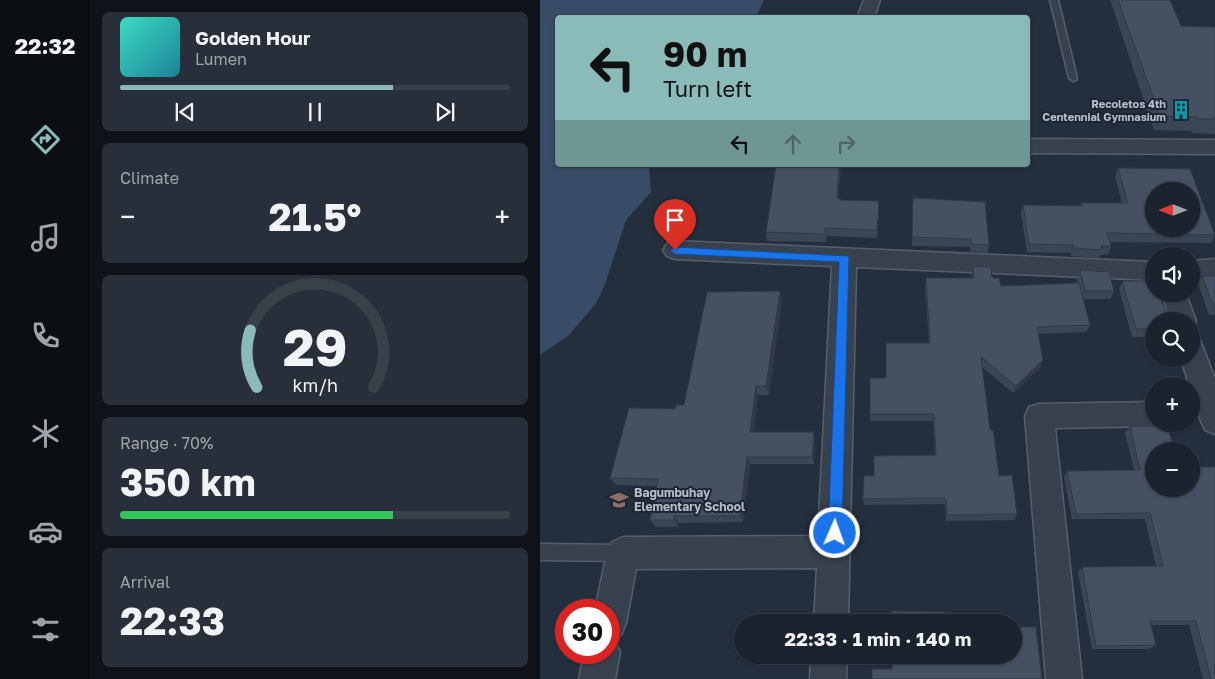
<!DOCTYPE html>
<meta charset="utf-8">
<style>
:root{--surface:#1b232e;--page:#282f3a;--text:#f1f3f6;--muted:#a0a4aa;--line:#39404a;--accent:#8bbbb9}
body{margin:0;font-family:"Golos Text",sans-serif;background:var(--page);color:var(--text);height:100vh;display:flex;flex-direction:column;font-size:19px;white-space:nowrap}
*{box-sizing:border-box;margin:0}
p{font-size:16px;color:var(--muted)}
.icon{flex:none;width:28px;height:28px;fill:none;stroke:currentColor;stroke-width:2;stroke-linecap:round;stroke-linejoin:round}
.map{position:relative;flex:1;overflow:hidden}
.sheet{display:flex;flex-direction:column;gap:12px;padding:12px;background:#0f1319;width:450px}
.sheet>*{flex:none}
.top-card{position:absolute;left:15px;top:15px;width:475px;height:152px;border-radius:5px;box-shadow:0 1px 4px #0004,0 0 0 1px var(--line);background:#8bbbb9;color:#111;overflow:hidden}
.needle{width:32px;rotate:270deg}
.fabs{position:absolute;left:605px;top:182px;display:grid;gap:10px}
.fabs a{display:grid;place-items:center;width:55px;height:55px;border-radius:50%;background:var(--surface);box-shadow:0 1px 4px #0004,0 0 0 1px var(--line);font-size:25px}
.speed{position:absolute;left:15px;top:599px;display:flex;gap:10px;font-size:25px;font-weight:700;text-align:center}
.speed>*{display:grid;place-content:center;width:65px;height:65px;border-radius:50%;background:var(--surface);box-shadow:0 1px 4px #0004,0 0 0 1px var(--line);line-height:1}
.speed .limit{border:8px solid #d22;background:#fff;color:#111}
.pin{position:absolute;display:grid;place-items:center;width:42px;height:42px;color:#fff;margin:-51px -21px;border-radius:50% 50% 50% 0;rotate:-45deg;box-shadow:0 0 5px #0007}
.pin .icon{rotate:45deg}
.me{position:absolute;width:55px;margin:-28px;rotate:2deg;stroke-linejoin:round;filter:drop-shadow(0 0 4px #0008)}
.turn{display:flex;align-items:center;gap:18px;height:105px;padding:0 25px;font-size:22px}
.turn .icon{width:65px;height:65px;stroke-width:2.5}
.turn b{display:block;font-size:35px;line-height:42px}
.lanes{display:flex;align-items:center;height:48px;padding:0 25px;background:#0003;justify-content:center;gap:25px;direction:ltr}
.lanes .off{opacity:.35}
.big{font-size:38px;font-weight:700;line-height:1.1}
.sheet .tile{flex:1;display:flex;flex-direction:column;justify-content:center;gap:8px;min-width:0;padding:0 18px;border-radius:8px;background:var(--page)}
.sheet .dial{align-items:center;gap:0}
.dial svg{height:130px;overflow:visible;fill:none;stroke:var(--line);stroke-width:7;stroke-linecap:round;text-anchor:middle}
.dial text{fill:var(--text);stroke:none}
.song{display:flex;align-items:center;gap:15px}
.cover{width:60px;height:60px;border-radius:8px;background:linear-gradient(135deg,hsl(170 70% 55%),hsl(190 70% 35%))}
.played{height:5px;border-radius:2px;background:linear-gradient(90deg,var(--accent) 70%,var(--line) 70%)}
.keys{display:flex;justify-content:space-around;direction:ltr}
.heat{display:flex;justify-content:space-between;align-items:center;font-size:28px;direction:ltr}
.charge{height:8px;border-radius:4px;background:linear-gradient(90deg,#34c759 70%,var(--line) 0)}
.trip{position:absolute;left:194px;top:614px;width:288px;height:50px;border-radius:25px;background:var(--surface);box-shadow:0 1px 4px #0004,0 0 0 1px var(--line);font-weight:700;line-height:50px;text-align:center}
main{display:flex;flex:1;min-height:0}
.menu{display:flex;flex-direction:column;width:90px;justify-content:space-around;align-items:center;background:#0b0e12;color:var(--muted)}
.menu .icon{width:35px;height:35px}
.menu .active{color:var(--accent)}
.menu b{font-size:22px;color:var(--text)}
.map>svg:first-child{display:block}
</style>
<main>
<nav class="menu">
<b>22:32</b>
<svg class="icon active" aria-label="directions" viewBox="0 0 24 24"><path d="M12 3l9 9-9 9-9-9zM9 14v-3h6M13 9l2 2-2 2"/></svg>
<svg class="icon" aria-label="music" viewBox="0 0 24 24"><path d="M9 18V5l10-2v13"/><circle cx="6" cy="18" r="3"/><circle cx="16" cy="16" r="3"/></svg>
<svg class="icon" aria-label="phone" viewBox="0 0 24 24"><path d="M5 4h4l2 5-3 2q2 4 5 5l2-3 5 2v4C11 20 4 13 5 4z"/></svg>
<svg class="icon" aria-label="climate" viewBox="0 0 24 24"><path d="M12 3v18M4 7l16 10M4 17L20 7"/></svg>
<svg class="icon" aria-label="car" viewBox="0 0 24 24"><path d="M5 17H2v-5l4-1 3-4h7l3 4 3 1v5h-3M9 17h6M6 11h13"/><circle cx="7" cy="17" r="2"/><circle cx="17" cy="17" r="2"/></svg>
<svg class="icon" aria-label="filters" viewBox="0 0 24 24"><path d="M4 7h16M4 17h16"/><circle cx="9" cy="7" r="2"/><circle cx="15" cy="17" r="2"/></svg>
</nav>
<section class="sheet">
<div class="tile">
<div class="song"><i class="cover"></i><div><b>Golden Hour</b><p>Lumen</p></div></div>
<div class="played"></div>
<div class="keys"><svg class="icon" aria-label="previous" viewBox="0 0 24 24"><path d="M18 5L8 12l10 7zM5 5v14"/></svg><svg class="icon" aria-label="pause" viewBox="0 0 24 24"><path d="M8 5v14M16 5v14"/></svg><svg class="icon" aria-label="next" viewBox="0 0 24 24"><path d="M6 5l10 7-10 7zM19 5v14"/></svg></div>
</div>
<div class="tile"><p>Climate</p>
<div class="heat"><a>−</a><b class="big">21.5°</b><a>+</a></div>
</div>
<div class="tile dial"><svg viewBox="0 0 100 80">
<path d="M14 69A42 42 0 1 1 86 69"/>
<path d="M14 69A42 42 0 0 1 10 34" stroke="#8bbbb9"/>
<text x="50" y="56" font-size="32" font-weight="700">29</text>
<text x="50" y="72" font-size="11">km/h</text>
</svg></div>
<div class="tile"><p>Range · 70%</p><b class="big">350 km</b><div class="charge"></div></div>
<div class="tile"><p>Arrival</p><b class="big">22:33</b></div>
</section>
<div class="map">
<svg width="675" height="679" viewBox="0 0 675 679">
<rect width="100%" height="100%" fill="#242f3e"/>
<polygon fill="#394c67" points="0,0 224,0 216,17 18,18 18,165 109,165 111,192 86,220 65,284 57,302 29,335 0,355"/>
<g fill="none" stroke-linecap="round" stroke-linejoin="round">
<g stroke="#565f6c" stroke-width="3">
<g id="lane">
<polygon points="510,0 518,0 537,78 536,80 533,81 529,78"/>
<polygon points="0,544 83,545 88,548 91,553 88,558 83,561 0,560"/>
</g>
</g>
<g stroke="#565f6c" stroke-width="3">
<g id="street">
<polygon points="324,0 340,0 334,18 317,18"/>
<polygon points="488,139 675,140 675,154 488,153"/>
<polygon points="135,241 614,262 614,280 316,267 308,622 274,622 277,568 96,569 86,623 81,635 73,639 80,652 75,679 39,679 44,652 69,652 69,610 55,610 67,553 72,542 83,537 278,536 292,266 135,259 127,256 123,250 127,244"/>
<polygon points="675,259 675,277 651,279 651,261"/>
<polygon points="622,294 646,294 656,321 652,328 651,321 630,321"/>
<polygon points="651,337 660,340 675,379 675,434 665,430 661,421 641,359 651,359"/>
<polygon points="614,402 614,424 621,424 614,426 515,428 542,679 506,679 485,416 489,407 499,404"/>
<polygon points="271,655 307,655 306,679 270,679"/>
</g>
</g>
<use href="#lane" fill="#38414e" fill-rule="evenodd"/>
<use href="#street" fill="#38414e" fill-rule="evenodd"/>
</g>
<g fill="#3b4654">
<polygon points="570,0 630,0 641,26 675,27 675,134 652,133 651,131 614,130"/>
<polygon points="301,165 298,198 301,200 339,210 337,238 286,236 286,242 227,241 226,232"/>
<polygon points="578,168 675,233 675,236 671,243 570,242 571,246 568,254 560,255 559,258 531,256 531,253 487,252 481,213 483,205 540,206 541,203 582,203 575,176"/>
<polygon points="373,198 449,245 448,253 430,252 430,247 372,246"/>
<polygon points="433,266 452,278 461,286 538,283 537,279 540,270 574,291 571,299 543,299 550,325 546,332 499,334 501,367 473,393 442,367 450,430 459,476 477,514 474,520 406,521 405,504 324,505 323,499 334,476 395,455 393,421 330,421 330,378 346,378 389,343 385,286 386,278 432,278 432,274"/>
<polygon points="662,276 675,276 675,315 669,315 658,284"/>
<polygon points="582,281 614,321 614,337 592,337 579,289"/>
<polygon points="240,291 242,300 229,395 218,395 214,432 275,440 274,464 210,464 203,522 139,523 138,527 115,527 110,520 117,486 76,485 70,478 144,405"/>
<polygon points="590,426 627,426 675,679 663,679 649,625 611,625 616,645 610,649 552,649 538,572 542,567 616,566 605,519 532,519 524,477 527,471 594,470 585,433"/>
</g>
<g fill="#303945">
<polygon points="299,165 301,165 297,206 297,198"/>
<polygon points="240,291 242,300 229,395 226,386"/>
<polygon points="503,360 501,367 473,393 476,386"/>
<polygon points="216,386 218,395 213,440 210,432"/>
<polygon points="274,432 275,440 274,464 272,457"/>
<polygon points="207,457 210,464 203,522 200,516"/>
<polygon points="134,516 139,523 138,527 134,520"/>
</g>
<g fill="#455162" stroke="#303945" fill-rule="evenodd">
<polygon points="578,0 630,0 641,26 675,27 675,119 658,119 657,117 620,116"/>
<polygon points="236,165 299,165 297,198 300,198 300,200 339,201 337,230 285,228 285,234 226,232"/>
<path d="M578,168L650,169L675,235L567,233L571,246H561L562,250L534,248L533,245L489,244L483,205L542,206L541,203H588ZM614,191H651V229H614Z"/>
<polygon points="373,198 445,202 449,245 431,244 431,239 372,237"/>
<polygon points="433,266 451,267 452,278 459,278 461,286 539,283 550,325 497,327 503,360 476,386 441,357 450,430 453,430 459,476 472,475 477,514 407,515 406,498 323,499 324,476 334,476 334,456 396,455 394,414 330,414 330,378 346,378 346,343 390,343 386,278 434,278"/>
<polygon points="540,270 569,272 574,291 545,291"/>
<polygon points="662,276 675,276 675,307 674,307"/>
<polygon points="582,281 614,281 614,294 619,294 629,321 614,321 614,329 596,329"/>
<polygon points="240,291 226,386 216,386 210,432 274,432 272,457 207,457 200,516 134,516 134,520 110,520 118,479 70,478 89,408 135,409 136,405 144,405 167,292"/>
<polygon points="590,426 627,426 635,451 614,451 614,489 651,489 651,467 675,467 675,679 671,679 656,621 610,621 616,645 556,646 542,567 623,566 610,513 536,514 527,471 600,470"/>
<polygon points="352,611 405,612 405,622 352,622"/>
<polygon points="472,627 496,627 502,679 332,679 332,669 352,669 352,655 472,655"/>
</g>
<polygon fill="#1a73e8" stroke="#114b97" points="135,247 308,256 309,258 302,533 300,538 295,540 290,538 288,533 299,262 135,254 130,250"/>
<defs>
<g id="building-bare" transform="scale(1.5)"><path d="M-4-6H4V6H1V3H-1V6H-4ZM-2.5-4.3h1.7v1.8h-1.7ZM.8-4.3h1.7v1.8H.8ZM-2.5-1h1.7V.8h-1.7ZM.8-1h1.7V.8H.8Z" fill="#0f9aa8" stroke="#1d2633" stroke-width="2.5" paint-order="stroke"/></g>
<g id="school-bare" transform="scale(1.5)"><path d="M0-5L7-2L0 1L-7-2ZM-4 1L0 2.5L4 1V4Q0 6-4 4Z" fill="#8d6e63" stroke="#1d2633" stroke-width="2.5" paint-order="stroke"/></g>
</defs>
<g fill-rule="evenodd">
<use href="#building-bare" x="641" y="110"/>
<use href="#school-bare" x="79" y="500"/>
</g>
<g text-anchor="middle" stroke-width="4" stroke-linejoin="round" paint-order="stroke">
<g font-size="11" font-weight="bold" fill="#b4bcc9" stroke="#1d2633" text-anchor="end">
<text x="626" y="108">Recoletos 4th<tspan x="626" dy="13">Centennial Gymnasium</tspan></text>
</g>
<g font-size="12" font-weight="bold" fill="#b4bcc9" stroke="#1d2633" text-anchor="start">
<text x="94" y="497">Bagumbuhay<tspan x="94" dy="14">Elementary School</tspan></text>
</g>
</g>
</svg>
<div class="fabs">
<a><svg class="needle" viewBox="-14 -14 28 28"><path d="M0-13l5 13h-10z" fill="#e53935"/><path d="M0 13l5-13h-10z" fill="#a0a4aa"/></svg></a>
<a><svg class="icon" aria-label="sound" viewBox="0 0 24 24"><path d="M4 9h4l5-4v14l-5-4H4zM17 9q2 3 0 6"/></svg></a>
<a><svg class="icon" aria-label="search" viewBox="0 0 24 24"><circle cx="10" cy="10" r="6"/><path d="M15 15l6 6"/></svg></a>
<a>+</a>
<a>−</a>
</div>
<div class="speed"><div class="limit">30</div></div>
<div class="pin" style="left:135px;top:250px;background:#d93025"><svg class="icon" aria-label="arrive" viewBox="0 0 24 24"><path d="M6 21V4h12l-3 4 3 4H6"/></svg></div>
<svg class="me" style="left:295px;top:533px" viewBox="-20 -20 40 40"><circle r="17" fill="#1a73e8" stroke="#fff" stroke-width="3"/><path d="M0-11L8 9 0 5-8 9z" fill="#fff"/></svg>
<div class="trip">22:33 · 1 min · 140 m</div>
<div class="top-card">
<div class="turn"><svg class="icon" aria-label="left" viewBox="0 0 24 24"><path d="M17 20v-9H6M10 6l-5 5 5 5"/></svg><div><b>90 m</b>Turn left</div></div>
<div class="lanes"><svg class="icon" aria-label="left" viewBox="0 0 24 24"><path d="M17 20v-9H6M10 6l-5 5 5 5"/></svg><svg class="icon off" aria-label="ahead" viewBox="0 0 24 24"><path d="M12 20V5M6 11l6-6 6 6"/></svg><svg class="icon off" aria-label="right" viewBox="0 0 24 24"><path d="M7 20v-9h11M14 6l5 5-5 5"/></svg></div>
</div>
</div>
</main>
